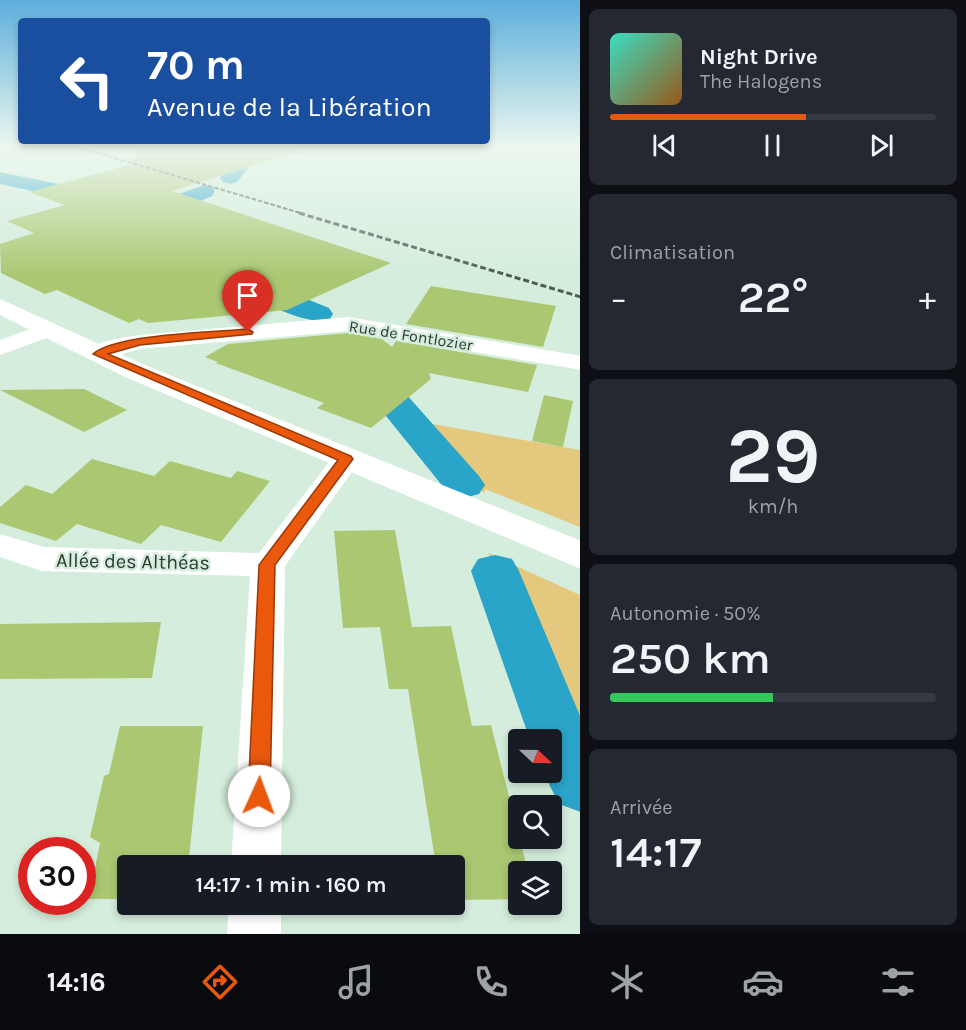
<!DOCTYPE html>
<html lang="fr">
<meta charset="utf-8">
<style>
:root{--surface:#171b24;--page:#242831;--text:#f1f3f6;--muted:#9ea1a6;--line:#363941;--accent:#ea580c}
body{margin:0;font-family:Karla,sans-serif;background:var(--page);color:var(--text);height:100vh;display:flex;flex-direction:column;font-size:22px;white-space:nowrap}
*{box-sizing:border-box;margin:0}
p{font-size:20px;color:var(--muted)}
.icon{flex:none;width:33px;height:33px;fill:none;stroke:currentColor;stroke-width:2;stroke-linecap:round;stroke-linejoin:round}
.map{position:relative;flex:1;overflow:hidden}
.drawer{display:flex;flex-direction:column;gap:9px;padding:9px;background:#0d0f14;width:386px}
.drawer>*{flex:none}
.top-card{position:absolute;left:18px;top:18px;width:472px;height:126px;border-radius:6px;box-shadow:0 3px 9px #0003;background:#1a4fa0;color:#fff;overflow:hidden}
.needle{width:39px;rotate:112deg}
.buttons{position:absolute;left:508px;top:729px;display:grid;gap:12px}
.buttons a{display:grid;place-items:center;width:54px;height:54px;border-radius:6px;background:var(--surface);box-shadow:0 3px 9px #0003;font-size:30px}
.speed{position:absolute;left:18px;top:837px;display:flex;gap:12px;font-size:30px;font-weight:700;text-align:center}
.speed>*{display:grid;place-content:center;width:78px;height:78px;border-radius:50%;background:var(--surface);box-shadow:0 3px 9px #0003;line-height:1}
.speed .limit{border:9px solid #d22;background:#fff;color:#111}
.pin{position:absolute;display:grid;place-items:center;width:51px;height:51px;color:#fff;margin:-62px -26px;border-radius:50% 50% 50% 0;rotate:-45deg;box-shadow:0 0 6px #0007}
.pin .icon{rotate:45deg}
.me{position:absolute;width:66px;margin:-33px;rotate:2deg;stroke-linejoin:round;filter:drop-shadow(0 0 4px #0008)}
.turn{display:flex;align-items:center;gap:21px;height:126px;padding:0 30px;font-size:27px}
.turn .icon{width:78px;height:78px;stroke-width:2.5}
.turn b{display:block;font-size:42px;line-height:51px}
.big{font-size:45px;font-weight:600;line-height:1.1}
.drawer .card{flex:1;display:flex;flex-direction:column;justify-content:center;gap:9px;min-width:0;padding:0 21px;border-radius:9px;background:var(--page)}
.drawer .dial{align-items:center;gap:0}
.dial b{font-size:78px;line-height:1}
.song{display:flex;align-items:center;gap:18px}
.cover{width:72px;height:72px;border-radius:9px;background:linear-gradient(135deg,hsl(170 70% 55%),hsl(30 70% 35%))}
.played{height:6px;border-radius:3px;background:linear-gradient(90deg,var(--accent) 60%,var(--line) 60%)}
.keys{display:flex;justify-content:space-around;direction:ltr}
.heat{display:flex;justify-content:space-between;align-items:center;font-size:33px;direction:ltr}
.charge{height:9px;border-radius:4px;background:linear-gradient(90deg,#34c759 50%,var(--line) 0)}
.trip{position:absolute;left:117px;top:855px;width:348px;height:60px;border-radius:6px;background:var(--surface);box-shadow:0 3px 9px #0003;font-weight:600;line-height:60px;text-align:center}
.menu{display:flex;height:96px;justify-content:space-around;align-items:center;background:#090b0e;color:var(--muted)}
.menu .icon{width:42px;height:42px}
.menu .active{color:var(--accent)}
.menu b{font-size:27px;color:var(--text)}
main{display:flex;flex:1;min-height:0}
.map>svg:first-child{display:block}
</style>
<main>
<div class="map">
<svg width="581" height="934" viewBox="0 0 581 934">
<rect width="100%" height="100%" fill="#d4eddc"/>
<g fill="#e3c87e">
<polygon points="427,423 580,450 580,527 485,489 485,493 472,487"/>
<polygon points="488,553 580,595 580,783 570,766"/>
</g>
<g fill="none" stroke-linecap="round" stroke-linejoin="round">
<g fill="#2aa4c9" fill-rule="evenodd">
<polygon points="247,145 266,145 237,182 230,184 223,182 220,178"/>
<polygon points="0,172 68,186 71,191 68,196 60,197 0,184"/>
<path d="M204,185L212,186L215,191L212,196L186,207L183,220L195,237L192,242C172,247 167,236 159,220L168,198Z"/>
<path d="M249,271L259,273L287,291L329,308L333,314L329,320C306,326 249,299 235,279L239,273Z"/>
<polygon points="361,354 373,357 479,476 485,485 479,494 464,498 449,494 344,364 349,357"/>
<polygon points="495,555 512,559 519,571 581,718 581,812 559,804 543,772 552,772 552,740 530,740 471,571 478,559"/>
</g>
</g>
<g fill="#abc772">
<polygon points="142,145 297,145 298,152 172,191 391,263 287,310 148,323 139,319 129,323 57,290 45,294 1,273 0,244 34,233 7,221 65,205 29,192 130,165"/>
<polygon points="431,286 556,306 543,347 406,324"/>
<polygon points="348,333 382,339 392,347 396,341 537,365 528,392 429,373 431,379 371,428 317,408 324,403 216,363 218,362 205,357 228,344"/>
<polygon points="84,389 127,410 84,432 0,390"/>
<polygon points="544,395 573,401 563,447 532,441"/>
<polygon points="92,459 154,476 170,461 231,478 237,471 270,481 221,542 161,525 141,544 77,524 56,541 0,523 0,507 26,485 52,494"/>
<polygon points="395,530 412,627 451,626 472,726 491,725 528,872 519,872 519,899 454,900 454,866 436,866 408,689 389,689 380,627 343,628 334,531"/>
<polygon points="161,622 152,678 0,679 0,624"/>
<polygon points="120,726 203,726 188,866 128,866 128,899 89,899 100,843 90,837 104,776 109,774"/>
</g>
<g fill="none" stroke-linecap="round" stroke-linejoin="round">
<g fill="#fff" fill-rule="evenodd">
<path d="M348,317L581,356V370L348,331L140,349L98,361L89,359L86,354C96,339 124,338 140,335Z"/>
<polygon points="47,323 55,325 59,330 55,335 0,355 0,340"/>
<polygon points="346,450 356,453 361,459 285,566 281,866 231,866 250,576 42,571 0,557 0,534 44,547 259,553 336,453"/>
<polygon points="229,904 281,904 281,934 227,934"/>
</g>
<polygon fill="#fff" fill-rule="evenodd" points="0,299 145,365 581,541 581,569 125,377 0,315"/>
<polyline stroke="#4e5b52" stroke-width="2" stroke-dasharray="4.5 2" stroke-linecap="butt" points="71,145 304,214"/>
<polyline stroke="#4e5b52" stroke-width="3" stroke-dasharray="6 3" stroke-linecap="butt" points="299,213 581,297"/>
</g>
<linearGradient id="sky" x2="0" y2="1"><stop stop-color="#5caedc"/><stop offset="0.53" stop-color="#ecf7ef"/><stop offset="1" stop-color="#ecf7ef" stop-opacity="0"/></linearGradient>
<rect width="581" height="276" fill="url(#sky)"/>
<path fill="#ea580c" stroke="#983908" stroke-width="1.5" d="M248,329L253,332L252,334L140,345L108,354L351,456L353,459L275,565L270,796L266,803L259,806L251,803L248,796L259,565L338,460L93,354C115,334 215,332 248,329Z"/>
<g text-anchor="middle" stroke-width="5" stroke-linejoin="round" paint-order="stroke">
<g font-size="16" fill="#303a33" stroke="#d4eddc">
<text transform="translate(411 335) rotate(9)" y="6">Rue de Fontlozier</text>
</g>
<g font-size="20" fill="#303a33" stroke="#d4eddc">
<text transform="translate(133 561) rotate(1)" y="7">Allée des Althéas</text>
</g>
</g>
</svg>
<div class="buttons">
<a><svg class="needle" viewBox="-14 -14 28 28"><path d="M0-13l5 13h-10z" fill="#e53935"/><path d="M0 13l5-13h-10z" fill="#9ea1a6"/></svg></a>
<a><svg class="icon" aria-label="search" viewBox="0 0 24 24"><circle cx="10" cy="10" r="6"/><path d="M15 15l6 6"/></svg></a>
<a><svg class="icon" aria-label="layers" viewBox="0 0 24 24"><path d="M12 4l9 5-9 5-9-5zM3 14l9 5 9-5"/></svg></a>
</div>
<div class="speed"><div class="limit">30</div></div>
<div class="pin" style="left:248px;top:332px;background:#d93025"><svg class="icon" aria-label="arrive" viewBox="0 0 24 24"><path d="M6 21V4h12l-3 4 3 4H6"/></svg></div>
<svg class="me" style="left:259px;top:796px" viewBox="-20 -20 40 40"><circle r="19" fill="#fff"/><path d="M0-13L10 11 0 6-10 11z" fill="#ea580c"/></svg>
<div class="trip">14:17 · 1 min · 160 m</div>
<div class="top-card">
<div class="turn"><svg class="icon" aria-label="left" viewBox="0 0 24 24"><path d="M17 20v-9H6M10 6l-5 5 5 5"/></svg><div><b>70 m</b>Avenue de la Libération</div></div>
</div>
</div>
<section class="drawer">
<div class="card">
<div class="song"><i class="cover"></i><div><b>Night Drive</b><p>The Halogens</p></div></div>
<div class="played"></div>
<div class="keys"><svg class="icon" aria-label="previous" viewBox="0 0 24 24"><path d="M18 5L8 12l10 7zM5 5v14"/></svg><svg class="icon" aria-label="pause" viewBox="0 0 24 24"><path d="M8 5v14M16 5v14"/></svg><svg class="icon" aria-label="next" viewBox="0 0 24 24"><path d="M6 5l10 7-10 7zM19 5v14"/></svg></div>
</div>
<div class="card"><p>Climatisation</p>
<div class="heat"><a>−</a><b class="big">22°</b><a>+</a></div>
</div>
<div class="card dial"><b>29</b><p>km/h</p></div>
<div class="card"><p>Autonomie · 50%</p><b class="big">250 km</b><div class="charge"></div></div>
<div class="card"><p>Arrivée</p><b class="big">14:17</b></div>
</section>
</main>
<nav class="menu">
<b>14:16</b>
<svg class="icon active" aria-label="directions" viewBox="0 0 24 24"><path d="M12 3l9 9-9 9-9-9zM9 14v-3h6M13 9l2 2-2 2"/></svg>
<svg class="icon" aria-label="music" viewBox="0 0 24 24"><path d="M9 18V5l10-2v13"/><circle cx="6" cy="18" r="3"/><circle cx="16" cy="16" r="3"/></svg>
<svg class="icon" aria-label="phone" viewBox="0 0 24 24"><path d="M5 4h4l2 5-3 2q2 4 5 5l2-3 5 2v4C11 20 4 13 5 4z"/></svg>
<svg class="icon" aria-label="climate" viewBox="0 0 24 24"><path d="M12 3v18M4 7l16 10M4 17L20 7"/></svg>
<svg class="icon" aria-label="car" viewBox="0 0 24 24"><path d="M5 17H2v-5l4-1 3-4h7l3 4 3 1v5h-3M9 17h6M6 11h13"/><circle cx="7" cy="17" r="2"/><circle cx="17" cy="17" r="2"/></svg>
<svg class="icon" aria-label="filters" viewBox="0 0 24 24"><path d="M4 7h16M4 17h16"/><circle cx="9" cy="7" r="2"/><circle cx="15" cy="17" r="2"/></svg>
</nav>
